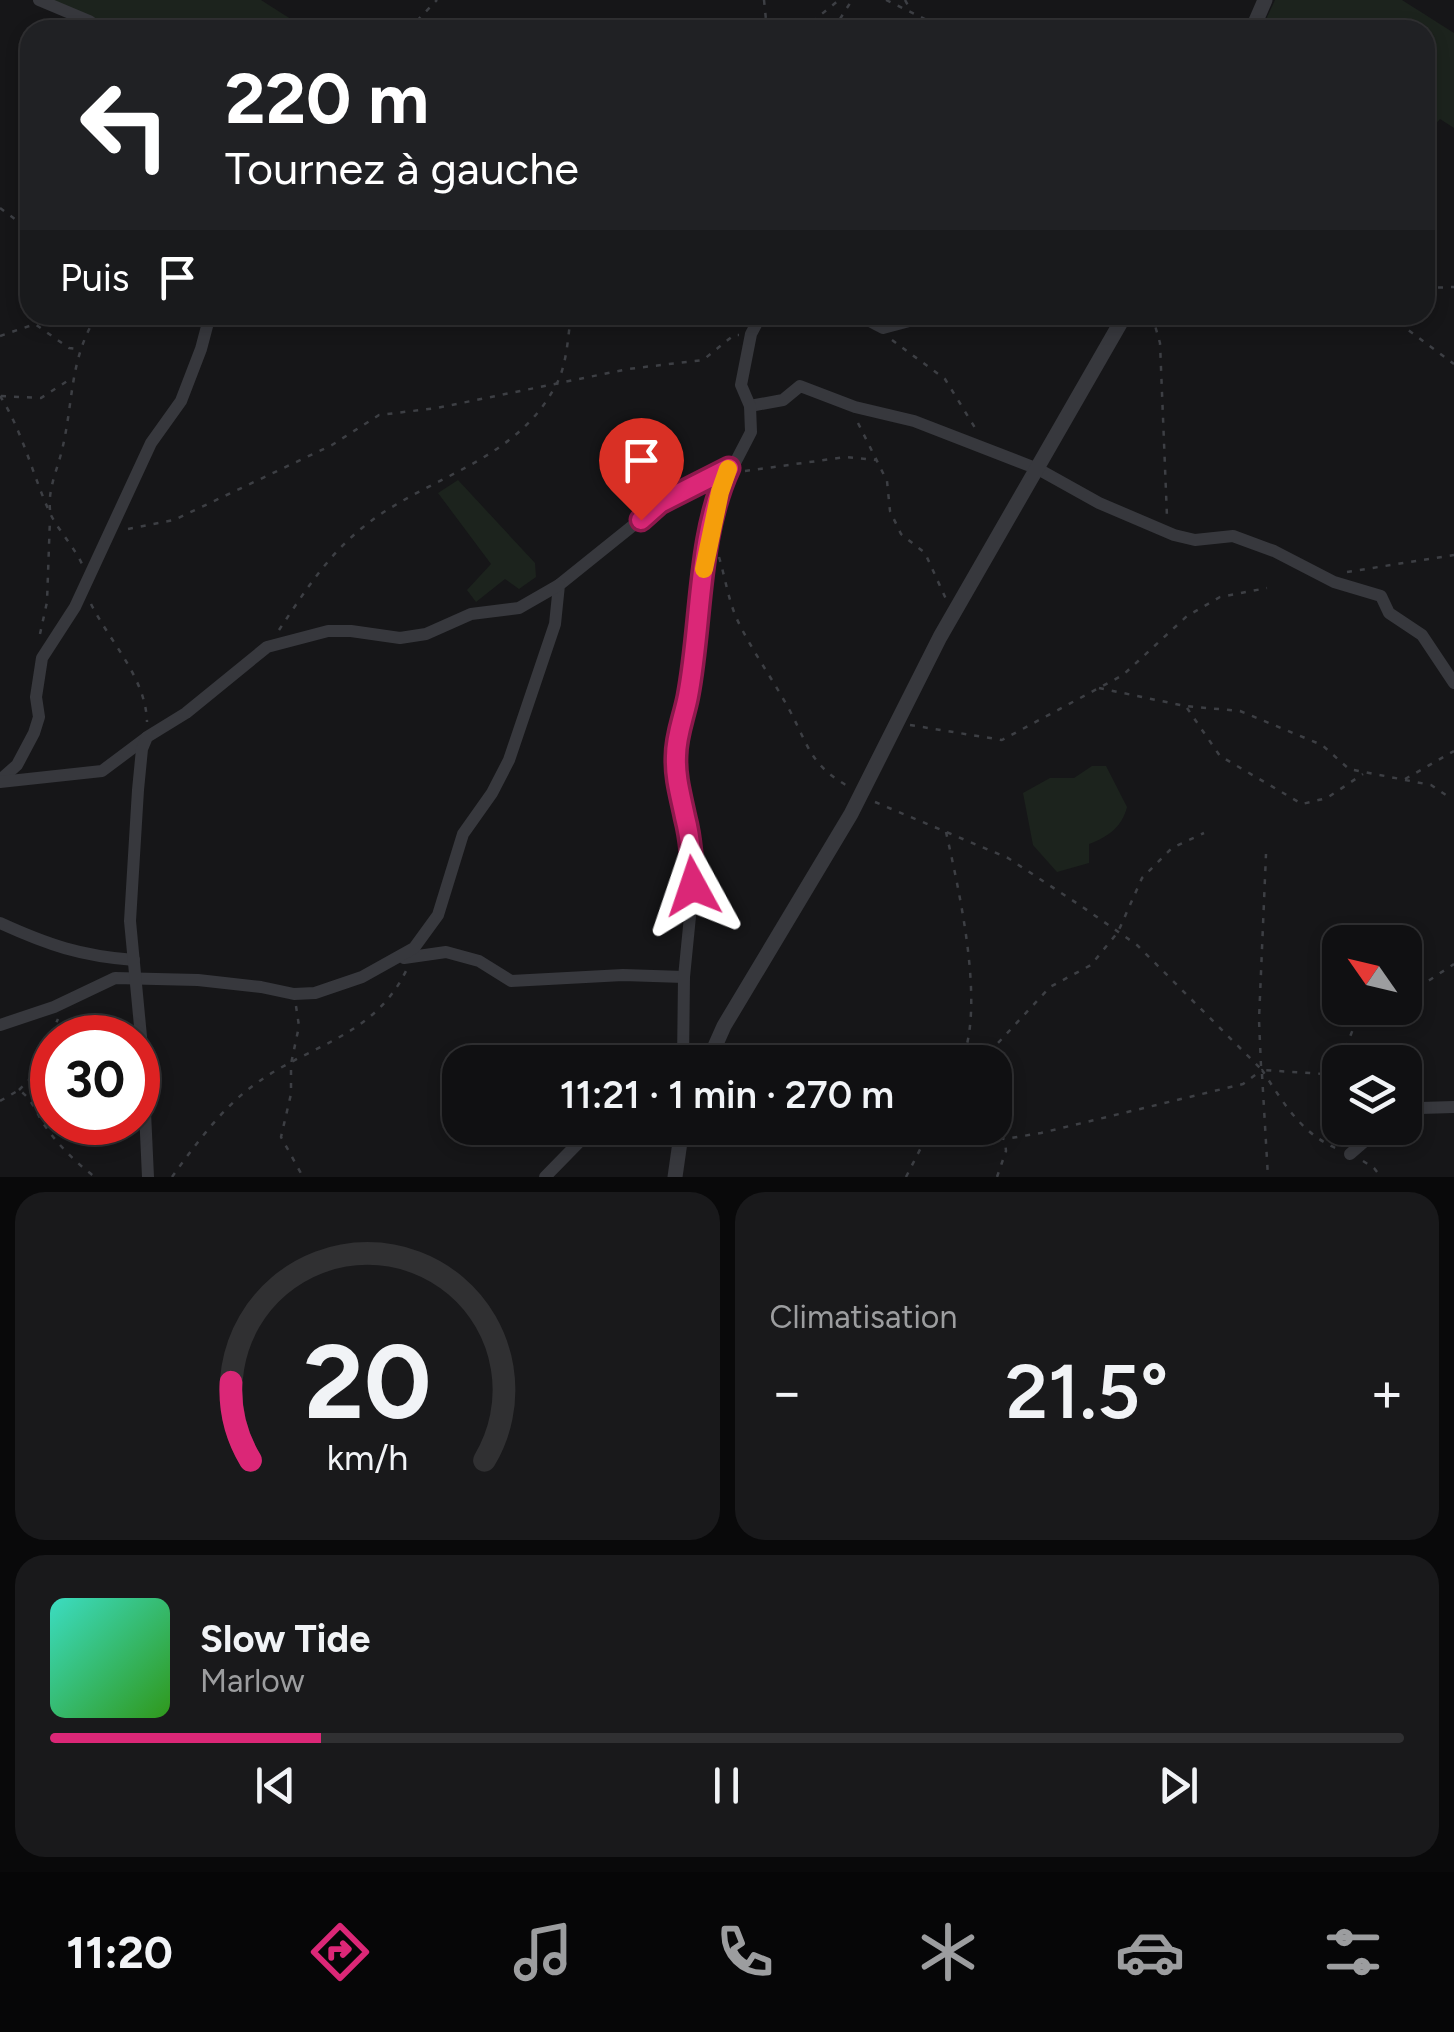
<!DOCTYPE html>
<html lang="fr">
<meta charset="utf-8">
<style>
:root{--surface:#101012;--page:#19191b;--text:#f1f3f6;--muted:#9c9d9f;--line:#303032;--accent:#db2777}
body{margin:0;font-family:Figtree,sans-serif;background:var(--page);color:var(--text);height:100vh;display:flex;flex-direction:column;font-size:38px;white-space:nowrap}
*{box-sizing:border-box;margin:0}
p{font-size:32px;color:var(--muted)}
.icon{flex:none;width:55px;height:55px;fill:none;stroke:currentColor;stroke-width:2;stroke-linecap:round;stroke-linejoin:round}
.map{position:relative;height:1177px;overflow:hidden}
.side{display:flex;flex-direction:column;gap:15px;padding:15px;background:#09090a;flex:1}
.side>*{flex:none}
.guide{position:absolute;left:20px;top:20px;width:1415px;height:305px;border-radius:30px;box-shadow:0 5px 15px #0003,0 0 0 2px var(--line);background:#202124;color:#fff;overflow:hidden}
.needle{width:65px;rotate:304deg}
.fabs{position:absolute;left:1322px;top:925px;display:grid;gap:20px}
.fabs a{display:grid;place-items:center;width:100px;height:100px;border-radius:20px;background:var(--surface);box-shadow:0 5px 15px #0003,0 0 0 2px var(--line);font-size:50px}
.speed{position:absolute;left:30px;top:1015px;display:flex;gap:20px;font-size:50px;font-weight:700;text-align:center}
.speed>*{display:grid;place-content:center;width:130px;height:130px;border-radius:50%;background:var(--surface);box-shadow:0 5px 15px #0003,0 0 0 2px var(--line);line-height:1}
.speed .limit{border:15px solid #d22;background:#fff;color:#111}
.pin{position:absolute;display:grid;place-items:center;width:85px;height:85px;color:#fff;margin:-102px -42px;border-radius:50% 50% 50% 0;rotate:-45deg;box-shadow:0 0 10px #0007}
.pin .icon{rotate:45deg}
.me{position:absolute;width:110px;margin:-55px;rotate:355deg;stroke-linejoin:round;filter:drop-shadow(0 0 8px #0008)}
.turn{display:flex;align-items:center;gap:35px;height:210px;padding:0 40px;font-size:45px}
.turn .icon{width:130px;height:130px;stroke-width:2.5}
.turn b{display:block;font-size:70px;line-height:85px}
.then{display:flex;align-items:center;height:95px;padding:0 40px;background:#0003;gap:20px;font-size:38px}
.big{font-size:75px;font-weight:600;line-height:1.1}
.side .widget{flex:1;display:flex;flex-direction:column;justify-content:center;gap:15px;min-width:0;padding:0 35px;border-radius:30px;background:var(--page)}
.side .dial{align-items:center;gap:0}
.dial svg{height:260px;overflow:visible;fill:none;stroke:var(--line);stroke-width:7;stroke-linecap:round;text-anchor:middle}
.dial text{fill:var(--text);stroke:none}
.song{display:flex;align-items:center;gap:30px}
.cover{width:120px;height:120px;border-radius:15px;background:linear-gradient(135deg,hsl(170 70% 55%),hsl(110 70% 35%))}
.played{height:10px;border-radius:5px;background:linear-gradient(90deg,var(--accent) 20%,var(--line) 20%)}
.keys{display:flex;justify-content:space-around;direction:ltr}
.heat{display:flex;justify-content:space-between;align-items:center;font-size:55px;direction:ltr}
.side .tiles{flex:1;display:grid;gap:15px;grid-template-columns:1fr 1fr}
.widget:last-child{grid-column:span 2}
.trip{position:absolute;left:442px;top:1045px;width:570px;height:100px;border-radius:30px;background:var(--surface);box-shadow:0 5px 15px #0003,0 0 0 2px var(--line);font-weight:600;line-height:100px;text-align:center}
.tabs{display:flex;height:160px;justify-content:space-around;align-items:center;background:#060607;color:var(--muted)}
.tabs .icon{width:70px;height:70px}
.tabs .on{color:var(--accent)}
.tabs b{font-size:45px;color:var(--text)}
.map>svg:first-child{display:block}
</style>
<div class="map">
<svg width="1454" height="1177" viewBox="0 0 1454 1177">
<rect width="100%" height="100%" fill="#161618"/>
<g fill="#1c231d">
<polygon points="45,0 261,0 308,30 108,30"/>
<polygon points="1275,0 1402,0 1454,33 1454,128 1440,119 1425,136 1425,30 1261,30"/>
<polygon points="458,480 535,563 536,577 519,589 505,579 476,602 467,590 491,564 438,493"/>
<path d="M1092,766H1106L1127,807C1122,827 1108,837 1089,844V863L1057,872L1033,845L1023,793L1050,778H1074Z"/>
</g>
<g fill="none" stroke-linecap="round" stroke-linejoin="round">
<g stroke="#3d3f44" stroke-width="2.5" stroke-dasharray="5 8" stroke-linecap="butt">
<polyline points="764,0 767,30"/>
<polyline points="886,0 947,30"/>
<polyline points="905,0 910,9"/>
<polyline points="408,30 437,0"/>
<polyline points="802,30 839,0"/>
<polyline points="833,30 852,0"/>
<polyline points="0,208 30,230"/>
<polyline points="1425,288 1454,287"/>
<polyline points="1152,315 1160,343 1167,517"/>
<polyline points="1388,315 1454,364"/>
<polyline points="0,336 35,324 69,348 79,349"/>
<polyline points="892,340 945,379 977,431"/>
<path d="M0,396C22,430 32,473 49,511C57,529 73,545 82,564"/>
<polyline points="1,396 41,398 72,378"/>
<polyline points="858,423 887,481 890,511 901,534 925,553 946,599"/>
<polyline points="745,471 846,457 876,460"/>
<path d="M50,510C48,488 57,471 62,450C74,400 69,360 97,315"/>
<polyline points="128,529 174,520 332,445 379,415 437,408 628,369 703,360 734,335 739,335"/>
<path d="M719,557C725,577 728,598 736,617C751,650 773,679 790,711C810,749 810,765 851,788"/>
<polyline points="1347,572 1454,555"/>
<path d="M91,604C110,642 146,678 147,722"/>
<path d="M279,630C303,594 328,555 362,528C427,475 516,464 557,383C567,364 568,336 571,315"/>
<polyline points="40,634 47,602 50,518"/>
<polyline points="1099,688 1185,706 1240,711 1322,745 1349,769 1431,785 1449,797"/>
<polyline points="1187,708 1220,756 1302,804 1327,798 1363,774"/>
<polyline points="910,725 1002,740 1123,675 1187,616 1220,597 1267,588"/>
<polyline points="1405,779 1454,751"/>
<polyline points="875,802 1008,858 1084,908 1137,945 1262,1070 1324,1074 1340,1063"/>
<path d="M946,832C959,890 986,1008 961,1062"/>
<polyline points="1405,990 1422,985 1454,964"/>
<polyline points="296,1006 299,1026 291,1064 291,1094 281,1137 303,1177"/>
<polyline points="963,1060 998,1043 1050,987 1091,965 1118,932 1142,878 1172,848 1204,833"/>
<polyline points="1341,1060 1360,1011 1365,1008"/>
<polyline points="1261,1066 1259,1020 1266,854"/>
<polyline points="1262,1074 1268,1177"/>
<polyline points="19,1090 29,1080 58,1019"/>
<path d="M0,1101L19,1090C32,1099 35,1110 43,1123C57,1144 75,1162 95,1177"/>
<path d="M976,1128L989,1136L1005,1139L1041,1133L1243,1084L1262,1070C1283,1102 1301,1134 1338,1149"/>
<polyline points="1363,1161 1374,1168 1381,1177"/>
<path d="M172,1177C195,1145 222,1108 254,1085C309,1044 373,1038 406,971"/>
<polyline points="906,1177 931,1128"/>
<polyline points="997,1177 1006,1151 1005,1140"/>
</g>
<g stroke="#37383d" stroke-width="12">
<polyline points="39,0 89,21 102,30"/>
<polyline points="858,315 883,328 932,315"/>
<polyline points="750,406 783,400 800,386 855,407 914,421 1038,469 1099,503 1174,535 1195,540 1233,536 1274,551 1334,582 1381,596 1389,613 1422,635 1454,683"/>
<polyline points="0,780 17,765 34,733 39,717 36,697 42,658 75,607 151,443 181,401 201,349 210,315"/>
<polyline points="0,782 102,771 146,738"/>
<path d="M0,923C48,945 81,956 134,960"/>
<polyline points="404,958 446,952 479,961 511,981 623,975 684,977"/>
<polyline points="0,1025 54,1007 115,978 198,980 261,987 294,994 315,993 362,977 414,948 438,915 463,834 492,793 509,760 555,624 559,585 661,503 729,469"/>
<polyline points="683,1062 684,977 693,886 691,848 678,789 676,756 688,698 702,580 720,492 751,432 750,406 741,385 751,334 761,315"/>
<polyline points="1405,1112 1420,1108 1454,1107"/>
<polyline points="1350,1154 1380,1128"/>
<polyline points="148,1177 142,1047 130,921 138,790 142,749 147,737 186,713 267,647 328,631 351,631 400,638 426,634 471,614 519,608 559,585"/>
<polyline points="545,1177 588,1133 600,1128"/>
</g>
<g stroke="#37383d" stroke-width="15">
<polyline points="1252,30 1265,0"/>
<polyline points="708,1062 724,1026 851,814 940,637 1125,315"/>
<polyline points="675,1177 682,1128"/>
</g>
</g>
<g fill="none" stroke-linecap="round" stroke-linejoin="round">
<g stroke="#8e194d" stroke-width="25">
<path id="route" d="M641,520L660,503L729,468C697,537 702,623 688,696C684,717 676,735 676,756C675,778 681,797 685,817C691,840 692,863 693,886"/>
</g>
<use href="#route" stroke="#db2777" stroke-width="18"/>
<polyline stroke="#f59e0b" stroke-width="18" points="704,569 720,492 728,469"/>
</g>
</svg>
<div class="fabs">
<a><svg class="needle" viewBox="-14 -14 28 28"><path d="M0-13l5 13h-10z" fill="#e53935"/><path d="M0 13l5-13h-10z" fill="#9c9d9f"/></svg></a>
<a><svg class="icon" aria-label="layers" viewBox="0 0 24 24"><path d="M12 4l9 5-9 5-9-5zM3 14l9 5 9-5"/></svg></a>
</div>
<div class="speed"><div class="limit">30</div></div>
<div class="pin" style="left:641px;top:520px;background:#d93025"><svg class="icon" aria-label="arrive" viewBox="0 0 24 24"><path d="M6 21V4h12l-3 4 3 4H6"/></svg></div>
<svg class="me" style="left:693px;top:886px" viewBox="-20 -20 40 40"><path d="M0-17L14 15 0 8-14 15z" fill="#db2777" stroke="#fff" stroke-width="4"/></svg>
<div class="trip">11:21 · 1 min · 270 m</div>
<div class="guide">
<div class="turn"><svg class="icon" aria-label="left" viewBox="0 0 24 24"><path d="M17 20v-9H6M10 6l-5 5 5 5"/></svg><div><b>220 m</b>Tournez à gauche</div></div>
<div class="then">Puis<svg class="icon" aria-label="arrive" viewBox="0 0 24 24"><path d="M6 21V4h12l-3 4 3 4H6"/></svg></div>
</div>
</div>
<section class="side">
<div class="tiles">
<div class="widget dial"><svg viewBox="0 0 100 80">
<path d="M14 69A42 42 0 1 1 86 69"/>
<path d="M14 69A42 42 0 0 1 8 45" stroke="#db2777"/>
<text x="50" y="56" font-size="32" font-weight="700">20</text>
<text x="50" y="72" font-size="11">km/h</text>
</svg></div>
<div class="widget"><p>Climatisation</p>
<div class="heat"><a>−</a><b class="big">21.5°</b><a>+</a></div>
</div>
<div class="widget">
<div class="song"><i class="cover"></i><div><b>Slow Tide</b><p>Marlow</p></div></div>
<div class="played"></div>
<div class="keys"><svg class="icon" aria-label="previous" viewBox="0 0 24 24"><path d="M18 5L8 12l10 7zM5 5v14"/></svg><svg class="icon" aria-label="pause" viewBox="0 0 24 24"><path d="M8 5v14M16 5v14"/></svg><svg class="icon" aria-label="next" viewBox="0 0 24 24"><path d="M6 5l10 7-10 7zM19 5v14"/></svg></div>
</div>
</div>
</section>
<nav class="tabs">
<b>11:20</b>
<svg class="icon on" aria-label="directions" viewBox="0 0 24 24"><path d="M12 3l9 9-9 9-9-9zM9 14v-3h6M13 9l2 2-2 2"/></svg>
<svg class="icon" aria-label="music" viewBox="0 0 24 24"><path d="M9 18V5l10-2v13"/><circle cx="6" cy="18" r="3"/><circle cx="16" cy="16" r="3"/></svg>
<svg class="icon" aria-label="phone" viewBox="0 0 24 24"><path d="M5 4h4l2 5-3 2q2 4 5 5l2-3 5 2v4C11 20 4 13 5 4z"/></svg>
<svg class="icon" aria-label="climate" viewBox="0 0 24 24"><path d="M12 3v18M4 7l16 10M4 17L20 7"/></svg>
<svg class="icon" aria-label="car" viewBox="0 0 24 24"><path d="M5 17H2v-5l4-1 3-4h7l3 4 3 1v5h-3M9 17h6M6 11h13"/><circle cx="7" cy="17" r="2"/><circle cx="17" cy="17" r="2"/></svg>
<svg class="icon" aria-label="filters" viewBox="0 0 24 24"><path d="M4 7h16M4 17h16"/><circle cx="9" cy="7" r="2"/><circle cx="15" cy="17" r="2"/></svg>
</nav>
